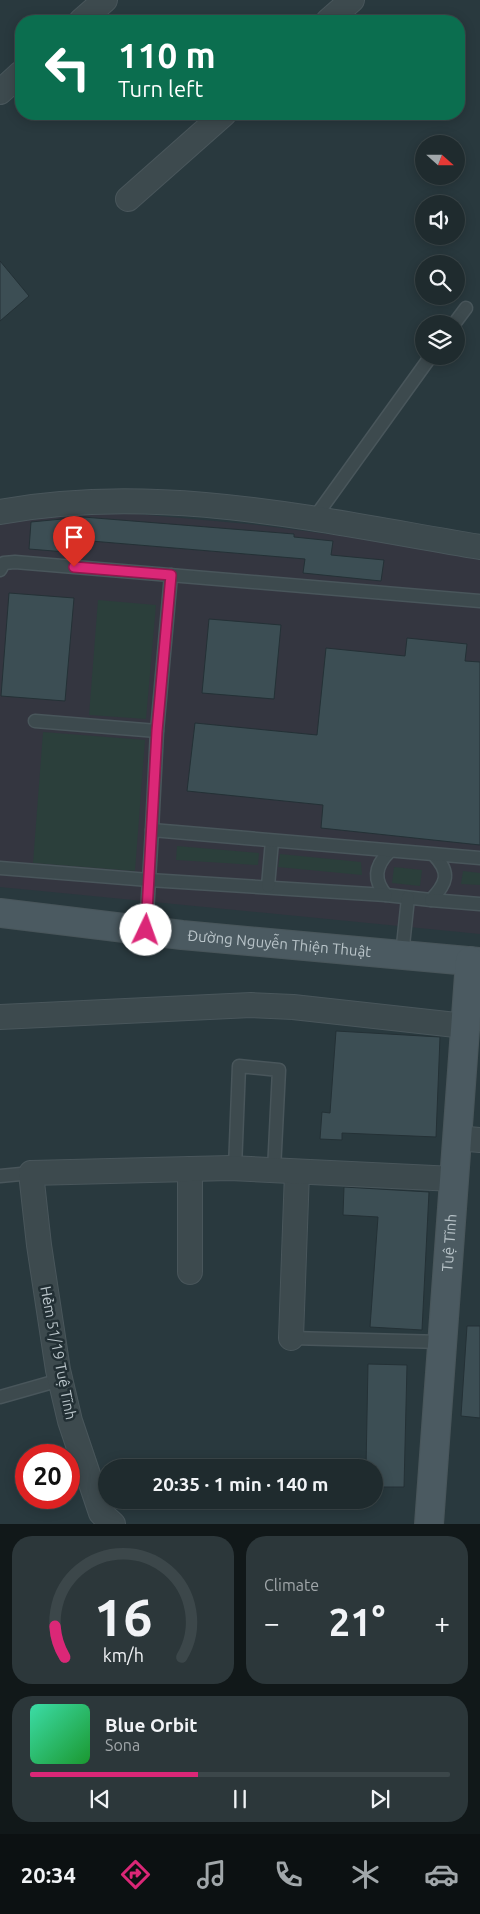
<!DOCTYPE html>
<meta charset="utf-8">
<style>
:root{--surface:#1f2b2e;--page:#2c373a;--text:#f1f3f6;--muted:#a1a7aa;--line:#3c474a;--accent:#db2777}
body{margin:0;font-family:Ubuntu,sans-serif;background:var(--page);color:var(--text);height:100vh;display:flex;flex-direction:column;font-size:19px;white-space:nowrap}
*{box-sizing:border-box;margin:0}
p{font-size:16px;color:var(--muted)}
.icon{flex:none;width:28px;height:28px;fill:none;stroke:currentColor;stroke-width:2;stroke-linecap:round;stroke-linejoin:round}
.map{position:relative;height:1524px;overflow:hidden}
.drawer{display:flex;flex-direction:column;gap:12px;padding:12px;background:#111819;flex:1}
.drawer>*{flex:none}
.guide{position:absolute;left:15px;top:15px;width:450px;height:105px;border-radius:20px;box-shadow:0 2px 12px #0003,0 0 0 1px var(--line);background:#0b6e4f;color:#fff;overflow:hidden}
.needle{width:32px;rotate:111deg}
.fabs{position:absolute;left:415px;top:135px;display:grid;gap:10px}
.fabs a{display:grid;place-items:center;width:50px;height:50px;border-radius:50%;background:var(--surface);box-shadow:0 2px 12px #0003,0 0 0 1px var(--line);font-size:25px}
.speed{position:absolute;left:15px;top:1444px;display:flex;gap:10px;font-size:25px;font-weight:700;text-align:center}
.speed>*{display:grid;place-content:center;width:65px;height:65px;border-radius:50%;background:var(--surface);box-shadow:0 2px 12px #0003,0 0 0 1px var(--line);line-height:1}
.speed .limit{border:8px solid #d22;background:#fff;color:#111}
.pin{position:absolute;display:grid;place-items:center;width:42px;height:42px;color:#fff;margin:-51px -21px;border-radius:50% 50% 50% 0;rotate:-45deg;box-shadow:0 0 5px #0007}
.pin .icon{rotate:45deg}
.me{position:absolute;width:55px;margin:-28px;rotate:3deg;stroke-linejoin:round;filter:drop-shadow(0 0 4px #0008)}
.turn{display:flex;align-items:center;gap:18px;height:105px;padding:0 20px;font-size:22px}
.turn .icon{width:65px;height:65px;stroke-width:2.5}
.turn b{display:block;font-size:35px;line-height:42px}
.big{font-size:38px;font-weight:700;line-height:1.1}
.drawer .widget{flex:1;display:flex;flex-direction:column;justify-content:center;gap:8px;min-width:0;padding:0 18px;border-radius:20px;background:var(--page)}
.drawer .dial{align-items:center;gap:0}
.dial svg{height:130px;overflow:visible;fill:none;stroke:var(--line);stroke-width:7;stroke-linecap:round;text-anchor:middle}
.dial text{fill:var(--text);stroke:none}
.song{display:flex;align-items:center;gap:15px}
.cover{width:60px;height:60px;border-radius:8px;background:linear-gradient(135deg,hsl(160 70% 55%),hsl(130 70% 35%))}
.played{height:5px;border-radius:2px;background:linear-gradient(90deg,var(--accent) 40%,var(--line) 40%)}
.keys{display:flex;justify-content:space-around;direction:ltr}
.heat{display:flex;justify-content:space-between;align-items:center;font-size:28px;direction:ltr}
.drawer .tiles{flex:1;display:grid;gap:12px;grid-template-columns:1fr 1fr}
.widget:last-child{grid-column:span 2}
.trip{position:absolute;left:98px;top:1459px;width:285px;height:50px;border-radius:25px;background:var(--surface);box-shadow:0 2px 12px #0003,0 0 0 1px var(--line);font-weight:700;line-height:50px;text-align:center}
.dock{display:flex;height:80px;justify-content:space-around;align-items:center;background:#0c1112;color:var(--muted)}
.dock .icon{width:35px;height:35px}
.dock .current{color:var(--accent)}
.dock b{font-size:22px;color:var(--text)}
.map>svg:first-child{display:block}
</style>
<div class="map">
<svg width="480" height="1524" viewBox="0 0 480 1524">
<rect width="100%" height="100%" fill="#29393e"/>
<polygon fill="#343640" points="104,511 258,525 480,554 480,934 0,887 0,518"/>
<g fill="#2b3f3b">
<polygon points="98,600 156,605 146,719 89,715"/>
<polygon points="43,732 145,740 135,871 33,863"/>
<polygon points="177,846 259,853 258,865 176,860"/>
<polygon points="280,854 361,862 362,875 278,867"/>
<polygon points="394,867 422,870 420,886 392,883"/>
<polygon points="463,871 480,873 480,885 461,884"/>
</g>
<g fill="#3c4e54" stroke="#243136">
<polygon points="0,261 29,296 0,321"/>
<polygon points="83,517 294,534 294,537 333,541 331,555 384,560 381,581 303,573 305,559 67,539 66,552 29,549 31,522"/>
<polygon points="9,593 74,598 65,701 1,696"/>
<polygon points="209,619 281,625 274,699 202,693"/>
<polygon points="407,638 467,644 465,661 480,662 480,845 321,828 323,805 187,791 195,723 317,735 326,648 405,656"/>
<polygon points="336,1031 440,1037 436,1137 342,1133 342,1140 320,1139 322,1112 330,1113"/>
<polygon points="344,1187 429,1192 422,1330 370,1327 378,1217 343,1215"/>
<polygon points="467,1326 480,1326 480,1418 461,1416"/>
<polygon points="368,1364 407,1365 404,1487 374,1487 374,1468 366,1468"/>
</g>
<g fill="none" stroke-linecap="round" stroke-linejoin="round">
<g stroke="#49565b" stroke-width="15">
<g id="lane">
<polyline points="454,324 466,308"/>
<polyline points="313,520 431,356"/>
<polyline points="0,570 4,563 15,562 480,601"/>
<polyline points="35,721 157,731"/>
<polyline points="152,830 157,731 171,575"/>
<path d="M389,852C375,866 373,880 386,895L431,900C447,883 451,873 434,855"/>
<polyline points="0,868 149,880 386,895"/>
<polyline points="268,886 272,841"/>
<polyline points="431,900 480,904"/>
<polyline points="146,930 152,830 480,858"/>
<polyline points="402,955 408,898"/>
<polyline points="235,1168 239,1066 279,1070 274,1170"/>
<polyline points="0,1176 31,1173"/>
<polyline points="291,1338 442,1342"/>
<polyline points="0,1397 60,1380"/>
</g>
</g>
<g stroke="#49565b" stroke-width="26">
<g id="street">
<polyline points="81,21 105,0"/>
<polyline points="328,21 352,0"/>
<polyline points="0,92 21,73"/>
<polyline points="128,199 224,114"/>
<path d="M0,512C159,482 323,521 480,547"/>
<polyline points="0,1017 251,1005 293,1007 465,1026"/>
<polyline points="457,1138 480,1140"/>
<polyline points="190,1169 190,1272"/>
<polyline points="291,1338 297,1172"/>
<polyline points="113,1524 101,1513 70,1421 58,1370 39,1245 31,1173 230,1168 454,1179"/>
</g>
</g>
<g stroke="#49565b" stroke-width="30">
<g id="secondary">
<path id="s1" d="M0,913L182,935L480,962"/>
<path id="s2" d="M429,1524L470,961"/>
</g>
</g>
<use href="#lane" stroke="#3d4a4e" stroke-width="12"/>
<use href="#street" stroke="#3d4a4e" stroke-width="24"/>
<use href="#secondary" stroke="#4b5a61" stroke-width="28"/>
</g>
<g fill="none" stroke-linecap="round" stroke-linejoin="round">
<g stroke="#8e194d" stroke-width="12">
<polyline id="route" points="74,567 171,575 157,731 146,930"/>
</g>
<use href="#route" stroke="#db2777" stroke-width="9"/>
</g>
<g text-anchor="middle" stroke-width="5" stroke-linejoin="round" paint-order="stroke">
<g font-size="15" fill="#b9c4c9" stroke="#222f34">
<text dy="5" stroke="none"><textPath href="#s1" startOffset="281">Đường Nguyễn Thiện Thuật</textPath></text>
<text dy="5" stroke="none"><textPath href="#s2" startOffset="282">Tuệ Tĩnh</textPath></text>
<text transform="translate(58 1353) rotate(79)" y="5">Hẻm 51/19 Tuệ Tĩnh</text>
</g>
</g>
</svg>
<div class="fabs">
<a><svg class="needle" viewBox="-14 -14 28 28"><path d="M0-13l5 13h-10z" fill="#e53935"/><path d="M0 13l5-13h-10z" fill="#a1a7aa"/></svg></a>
<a><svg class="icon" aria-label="sound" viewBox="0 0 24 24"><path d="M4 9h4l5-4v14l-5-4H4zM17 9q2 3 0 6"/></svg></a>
<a><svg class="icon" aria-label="search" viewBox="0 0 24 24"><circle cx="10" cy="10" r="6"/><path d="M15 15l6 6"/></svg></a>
<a><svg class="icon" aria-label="layers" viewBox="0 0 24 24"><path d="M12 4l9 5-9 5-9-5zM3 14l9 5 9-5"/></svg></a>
</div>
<div class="speed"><div class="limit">20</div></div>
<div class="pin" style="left:74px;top:567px;background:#d93025"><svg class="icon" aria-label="arrive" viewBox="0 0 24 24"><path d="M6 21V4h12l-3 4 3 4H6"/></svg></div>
<svg class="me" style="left:146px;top:930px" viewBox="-20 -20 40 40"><circle r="19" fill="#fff"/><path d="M0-13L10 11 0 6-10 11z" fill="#db2777"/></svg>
<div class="trip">20:35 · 1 min · 140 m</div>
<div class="guide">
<div class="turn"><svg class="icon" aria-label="left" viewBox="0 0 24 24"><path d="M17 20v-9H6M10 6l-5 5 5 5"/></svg><div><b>110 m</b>Turn left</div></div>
</div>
</div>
<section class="drawer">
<div class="tiles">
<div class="widget dial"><svg viewBox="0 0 100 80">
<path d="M14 69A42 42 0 1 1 86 69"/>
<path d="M14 69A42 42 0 0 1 8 50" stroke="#db2777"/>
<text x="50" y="56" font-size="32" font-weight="700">16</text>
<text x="50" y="72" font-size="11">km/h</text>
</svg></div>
<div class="widget"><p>Climate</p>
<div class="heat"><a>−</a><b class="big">21°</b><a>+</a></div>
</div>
<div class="widget">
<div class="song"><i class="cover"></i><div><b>Blue Orbit</b><p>Sona</p></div></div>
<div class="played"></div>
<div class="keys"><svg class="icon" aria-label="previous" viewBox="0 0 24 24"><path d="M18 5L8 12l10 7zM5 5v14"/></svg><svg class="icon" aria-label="pause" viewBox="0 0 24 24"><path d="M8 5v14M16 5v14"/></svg><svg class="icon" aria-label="next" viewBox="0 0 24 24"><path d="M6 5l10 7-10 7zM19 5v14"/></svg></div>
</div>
</div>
</section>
<nav class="dock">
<b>20:34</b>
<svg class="icon current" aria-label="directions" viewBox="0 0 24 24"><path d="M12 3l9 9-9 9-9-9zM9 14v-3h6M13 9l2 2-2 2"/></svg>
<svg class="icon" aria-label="music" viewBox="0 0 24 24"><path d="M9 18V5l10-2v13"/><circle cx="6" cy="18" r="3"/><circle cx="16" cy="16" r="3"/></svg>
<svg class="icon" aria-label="phone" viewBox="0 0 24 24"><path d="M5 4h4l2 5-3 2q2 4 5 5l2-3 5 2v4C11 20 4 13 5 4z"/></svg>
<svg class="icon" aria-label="climate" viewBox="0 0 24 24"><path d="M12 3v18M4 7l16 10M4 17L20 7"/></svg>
<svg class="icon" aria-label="car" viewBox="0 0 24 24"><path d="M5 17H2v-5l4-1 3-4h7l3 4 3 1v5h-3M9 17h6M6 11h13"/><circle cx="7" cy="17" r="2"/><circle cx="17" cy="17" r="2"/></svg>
</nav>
